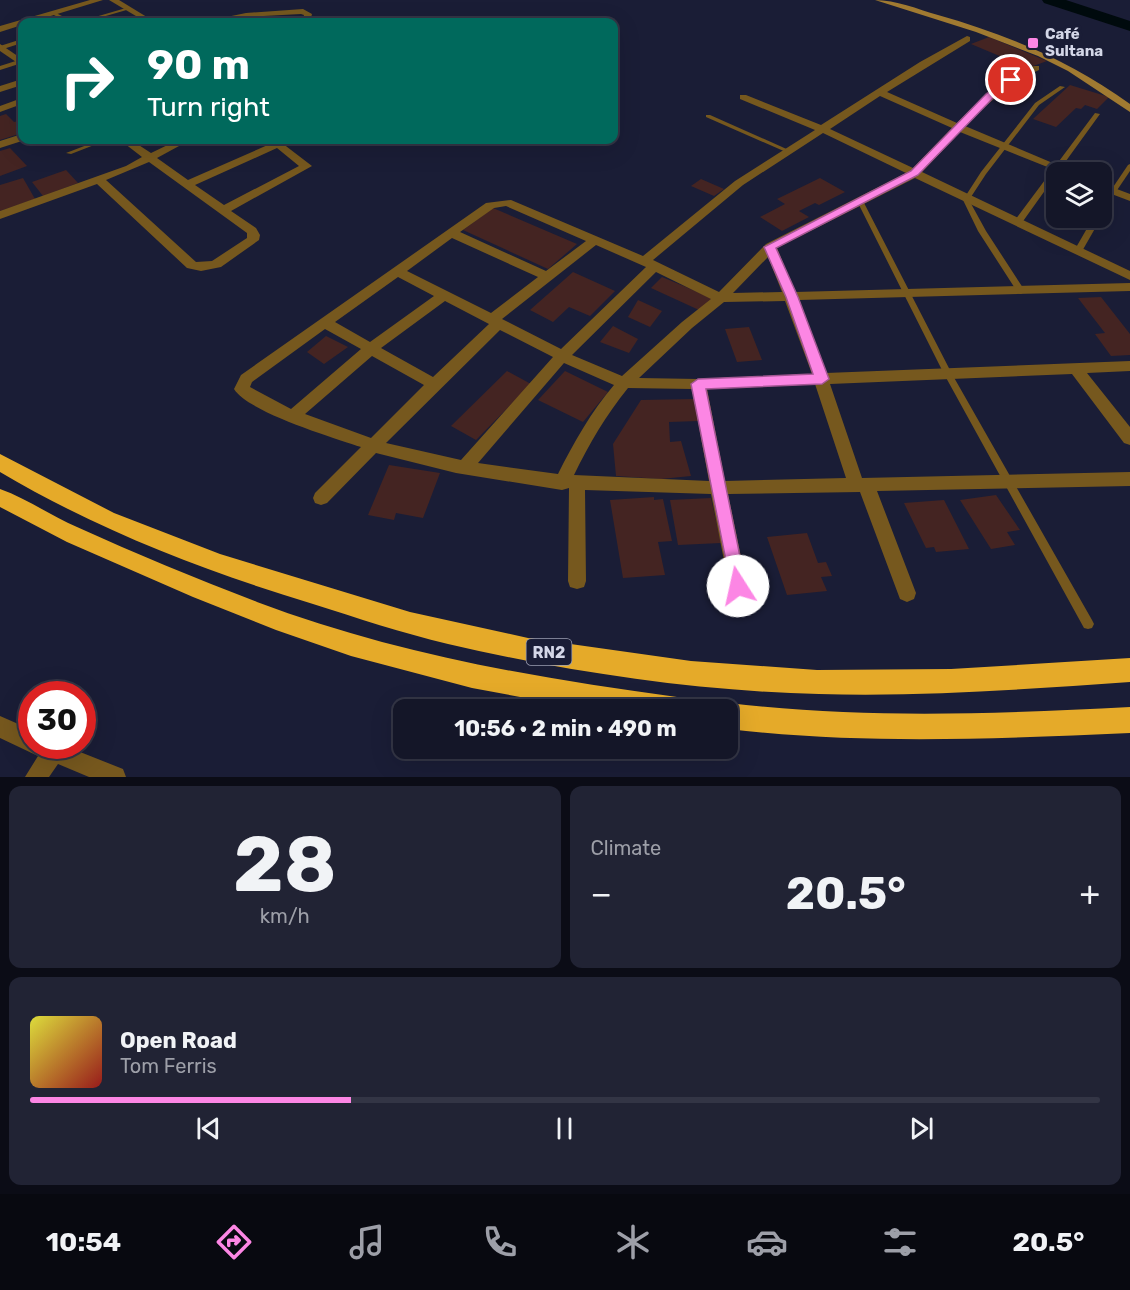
<!DOCTYPE html>
<meta charset="utf-8">
<style>
:root{--surface:#141628;--page:#212334;--text:#f1f3f6;--muted:#9d9fa8;--line:#333545;--accent:#fc86e4}
body{margin:0;font-family:Rubik,sans-serif;background:var(--page);color:var(--text);height:100vh;display:flex;flex-direction:column;font-size:22px;white-space:nowrap}
*{box-sizing:border-box;margin:0}
p{font-size:20px;color:var(--muted)}
.icon{flex:none;width:33px;height:33px;fill:none;stroke:currentColor;stroke-width:2;stroke-linecap:round;stroke-linejoin:round}
.map{position:relative;height:777px;overflow:hidden}
.details{display:flex;flex-direction:column;gap:9px;padding:9px;background:#0b0c16;flex:1}
.details>*{flex:none}
.guide{position:absolute;left:18px;top:18px;width:600px;height:126px;border-radius:12px;box-shadow:0 6px 24px #0002,0 0 0 2px var(--line);background:#00695c;color:#fff;overflow:hidden}
.fabs{position:absolute;left:1046px;top:162px;display:grid;gap:12px}
.fabs a{display:grid;place-items:center;width:66px;height:66px;border-radius:12px;background:var(--surface);box-shadow:0 6px 24px #0002,0 0 0 2px var(--line);font-size:30px}
.speed{position:absolute;left:18px;top:681px;display:flex;gap:12px;font-size:30px;font-weight:700;text-align:center}
.speed>*{display:grid;place-content:center;width:78px;height:78px;border-radius:50%;background:var(--surface);box-shadow:0 6px 24px #0002,0 0 0 2px var(--line);line-height:1}
.speed .limit{border:9px solid #d22;background:#fff;color:#111}
.pin{position:absolute;display:grid;place-items:center;width:51px;height:51px;color:#fff;margin:-26px;border:3px solid #fff;border-radius:50%;box-shadow:0 2px 6px #0007}
.me{position:absolute;width:66px;margin:-33px;rotate:350deg;stroke-linejoin:round;filter:drop-shadow(0 0 4px #0008)}
.turn{display:flex;align-items:center;gap:21px;height:126px;padding:0 30px;font-size:27px}
.turn .icon{width:78px;height:78px;stroke-width:2.5}
.turn b{display:block;font-size:42px;line-height:51px}
.big{font-size:45px;font-weight:700;line-height:1.1}
.details .tile{flex:1;display:flex;flex-direction:column;justify-content:center;gap:9px;min-width:0;padding:0 21px;border-radius:12px;background:var(--page)}
.details .dial{align-items:center;gap:0}
.dial b{font-size:78px;line-height:1}
.song{display:flex;align-items:center;gap:18px}
.cover{width:72px;height:72px;border-radius:9px;background:linear-gradient(135deg,hsl(60 70% 55%),hsl(0 70% 35%))}
.played{height:6px;border-radius:3px;background:linear-gradient(90deg,var(--accent) 30%,var(--line) 30%)}
.keys{display:flex;justify-content:space-around;direction:ltr}
.heat{display:flex;justify-content:space-between;align-items:center;font-size:33px;direction:ltr}
.details .tiles{flex:1;display:grid;gap:9px;grid-template-columns:1fr 1fr}
.tile:last-child{grid-column:span 2}
.trip{position:absolute;left:393px;top:699px;width:345px;height:60px;border-radius:12px;background:var(--surface);box-shadow:0 6px 24px #0002,0 0 0 2px var(--line);font-weight:700;line-height:60px;text-align:center}
.menu{display:flex;height:96px;justify-content:space-around;align-items:center;background:#080910;color:var(--muted)}
.menu .icon{width:42px;height:42px}
.menu .selected{color:var(--accent)}
.menu b{font-size:27px;color:var(--text)}
.map>svg:first-child{display:block}
</style>
<div class="map">
<svg width="1130" height="777" viewBox="0 0 1130 777">
<rect width="100%" height="100%" fill="#1a1d36"/>
<g fill="none" stroke-linecap="round" stroke-linejoin="round">
<polygon fill="#000a0d" fill-rule="evenodd" points="1042,0 1066,0 1130,21 1130,31 1044,3"/>
</g>
<g fill="#442422">
<polygon points="989,37 1047,61 1028,68 971,44"/>
<polygon points="1070,85 1109,97 1097,109 1085,105 1081,109 1076,108 1056,127 1033,119"/>
<polygon points="6,114 14,122 22,120 22,133 0,140 0,116"/>
<polygon points="10,148 27,166 0,176 0,151"/>
<polygon points="66,170 78,183 43,196 32,182"/>
<polygon points="23,178 35,199 0,211 0,185"/>
<polygon points="820,178 845,192 819,205 815,203 799,211 809,217 782,231 760,217 785,204 777,199"/>
<polygon points="701,179 724,189 714,196 691,186"/>
<polygon points="493,208 577,244 548,269 463,230"/>
<polygon points="573,272 615,291 590,316 569,307 553,322 530,310"/>
<polygon points="662,277 686,287 713,299 699,310 651,288"/>
<polygon points="1101,297 1130,334 1130,355 1111,356 1095,334 1105,333 1078,298"/>
<polygon points="638,300 662,311 650,327 628,317"/>
<polygon points="613,326 638,339 629,353 600,342"/>
<polygon points="749,327 762,360 737,362 725,329"/>
<polygon points="326,336 348,347 324,364 307,352"/>
<polygon points="507,371 531,384 476,440 451,426"/>
<polygon points="565,371 608,392 583,422 538,400"/>
<polygon points="695,399 699,421 669,422 670,442 681,441 691,476 661,479 616,476 613,444 641,400"/>
<polygon points="389,465 440,473 423,518 396,513 394,520 368,515"/>
<polygon points="996,495 1020,530 1007,532 1015,545 991,549 960,500"/>
<polygon points="654,497 654,500 663,499 672,541 658,542 665,575 623,578 610,500"/>
<polygon points="711,498 721,543 678,545 670,500"/>
<polygon points="944,500 969,549 936,552 934,547 926,548 904,503"/>
<polygon points="807,533 818,563 826,562 832,576 821,577 827,591 787,595 767,537"/>
</g>
<g fill="none" stroke-linecap="round" stroke-linejoin="round">
<g fill="#76581e" fill-rule="evenodd">
<polygon points="126,8 130,9 85,22 78,22"/>
<polygon points="54,12 72,21 73,22 67,22 52,14 52,13"/>
<polygon points="22,39 22,43 0,50 0,46"/>
<polygon points="22,59 22,63 0,70 0,66"/>
<polygon points="1060,86 1065,87 1039,105 986,174 969,200 986,231 1025,291 1021,294 1018,293 978,231 963,200 981,172 1035,103"/>
<polygon points="1095,113 1100,114 1058,172 1056,172 1056,175 1021,224 1015,224 1015,220"/>
<polygon points="706,115 710,115 791,151 786,152 706,117"/>
<polygon points="100,140 107,140 71,154 66,153"/>
<polygon points="1130,164 1130,171 1103,211 1101,212 1101,205 1128,165"/>
<polygon points="860,199 863,201 952,374 1092,620 1094,624 1092,628 1088,629 1084,628 944,374 857,201"/>
<polygon points="1093,218 1101,218 1081,253 1075,253 1074,251"/>
</g>
<g fill="#76581e" fill-rule="evenodd">
<polygon points="90,0 103,0 31,22 22,22 22,25 0,32 0,26"/>
<polygon points="109,0 119,0 155,22 146,22"/>
<polygon points="303,9 312,14 310,22 302,22 304,15 301,14 246,17 217,22 202,22 246,13"/>
<path d="M967,36L970,37V41L887,92L957,123C974,106 1014,64 1039,66V70C1008,85 990,101 965,126L1074,172H1060L960,132L922,172L1130,271V280L915,178L777,248L795,292L1130,283V291L799,300L826,373L1130,361V371L1087,373L1130,427V445L1124,443L1072,374L830,384L862,478L1130,472V486L877,491L916,593L914,599L907,602L900,599L860,492L728,494L747,586L745,592L738,594L731,592L729,586L711,494L585,490L586,581L584,587L577,589L570,587L568,581L569,488L562,490L456,473L376,453L327,503L321,505L315,503L313,498L315,493L361,447C334,438 248,412 234,389L241,375L486,203L511,200L643,256L735,181L815,130L740,99V95H746L821,125L920,62ZM880,96L952,128L913,168L830,129ZM823,133L906,173L766,244L719,292L653,260L743,185ZM506,206L586,241L546,271L460,232L494,208ZM452,238L538,277L491,313L407,271ZM596,245L646,267L561,349L502,319ZM768,257L782,292L733,293ZM656,272L711,299L682,322L622,376L572,355ZM398,277L434,296L370,342L335,322ZM445,301L489,324L433,377L381,348ZM785,301L812,374L698,379L639,378L692,328L724,302ZM325,329L361,349L291,409L250,387L252,382ZM500,330L553,357L461,460L386,443ZM372,356L424,385L371,438L305,414ZM564,363L614,385C591,412 574,442 558,474L478,463ZM815,384L846,478L725,481L707,389ZM628,388L692,389L709,481L574,475C589,444 606,415 628,388Z"/>
<polygon points="0,44 22,59 22,66 0,51"/>
<polygon points="22,79 22,85 0,92 0,86"/>
<polygon points="22,98 22,104 0,112 0,106"/>
<polygon points="22,134 22,140 25,140 0,148 0,141"/>
<path d="M120,140H131L151,153L178,140H190L157,158L188,180L270,144L267,140H278L312,166L231,211L256,228L260,235L259,240L221,267L201,271L187,268L97,184L0,219V211L126,166L142,157ZM277,148L299,166L224,205L195,185ZM149,162L247,233V238L212,261L196,262L106,180Z"/>
<polygon points="1101,183 1130,194 1130,201 1101,190"/>
<polygon points="0,716 32,730 32,746 65,746 123,769 126,777 89,777 58,764 49,777 25,777 38,756 0,738"/>
</g>
<path fill="#a07a31" fill-rule="evenodd" d="M875,0C896,0 917,9 938,15C1008,35 1071,61 1130,104V112L1068,71L1038,56L976,32Z"/>
<g fill="#e5aa29" fill-rule="evenodd">
<path d="M0,454L114,513L220,554L410,612L528,638L691,661L817,670L951,669L1130,658V682C1027,689 923,697 819,694C695,691 569,672 448,644C402,633 357,618 313,604C204,571 98,530 0,472Z"/>
<path d="M0,489C26,498 51,516 77,527C136,554 197,579 257,602C392,653 534,678 677,697L686,701L689,710H590L472,688L351,656L276,630L193,597L67,542L0,507Z"/>
<path d="M728,703C862,719 995,714 1130,707V733C995,739 862,745 728,729V710H718Z"/>
</g>
</g>
<polygon fill="#fc86e4" stroke="#a45794" stroke-width="1.5" points="1008,78 1015,80 993,98 918,175 776,248 798,297 829,379 822,384 706,389 746,586 744,591 738,594 732,591 691,384 698,379 813,374 786,297 764,247 911,171 986,94"/>
<rect fill="#fc86e4" stroke="#1a1d36" stroke-width="2" x="1027" y="37" width="12" height="12" rx="3"/>
<g text-anchor="middle" stroke-width="6" stroke-linejoin="round" paint-order="stroke">
<g font-size="15" font-weight="bold" fill="#d4d7e8" stroke="#1a1d36" text-anchor="start">
<text x="1045" y="39">Café<tspan x="1045" dy="17">Sultana</tspan></text>
</g>
<rect fill="#1a1d36" stroke="#9c9fb3" stroke-width="1.5" x="526.5" y="639" width="45" height="26" rx="4.5"/>
<g font-size="16" font-weight="bold" fill="#d4d7e8">
<text x="549" y="658">RN2</text>
</g>
</g>
</svg>
<div class="fabs">
<a><svg class="icon" aria-label="layers" viewBox="0 0 24 24"><path d="M12 4l9 5-9 5-9-5zM3 14l9 5 9-5"/></svg></a>
</div>
<div class="speed"><div class="limit">30</div></div>
<div class="pin" style="left:1011px;top:80px;background:#d93025"><svg class="icon" aria-label="arrive" viewBox="0 0 24 24"><path d="M6 21V4h12l-3 4 3 4H6"/></svg></div>
<svg class="me" style="left:738px;top:586px" viewBox="-20 -20 40 40"><circle r="19" fill="#fff"/><path d="M0-13L10 11 0 6-10 11z" fill="#fc86e4"/></svg>
<div class="trip">10:56 · 2 min · 490 m</div>
<div class="guide">
<div class="turn"><svg class="icon" aria-label="right" viewBox="0 0 24 24"><path d="M7 20v-9h11M14 6l5 5-5 5"/></svg><div><b>90 m</b>Turn right</div></div>
</div>
</div>
<section class="details">
<div class="tiles">
<div class="tile dial"><b>28</b><p>km/h</p></div>
<div class="tile"><p>Climate</p>
<div class="heat"><a>−</a><b class="big">20.5°</b><a>+</a></div>
</div>
<div class="tile">
<div class="song"><i class="cover"></i><div><b>Open Road</b><p>Tom Ferris</p></div></div>
<div class="played"></div>
<div class="keys"><svg class="icon" aria-label="previous" viewBox="0 0 24 24"><path d="M18 5L8 12l10 7zM5 5v14"/></svg><svg class="icon" aria-label="pause" viewBox="0 0 24 24"><path d="M8 5v14M16 5v14"/></svg><svg class="icon" aria-label="next" viewBox="0 0 24 24"><path d="M6 5l10 7-10 7zM19 5v14"/></svg></div>
</div>
</div>
</section>
<nav class="menu">
<b>10:54</b>
<svg class="icon selected" aria-label="directions" viewBox="0 0 24 24"><path d="M12 3l9 9-9 9-9-9zM9 14v-3h6M13 9l2 2-2 2"/></svg>
<svg class="icon" aria-label="music" viewBox="0 0 24 24"><path d="M9 18V5l10-2v13"/><circle cx="6" cy="18" r="3"/><circle cx="16" cy="16" r="3"/></svg>
<svg class="icon" aria-label="phone" viewBox="0 0 24 24"><path d="M5 4h4l2 5-3 2q2 4 5 5l2-3 5 2v4C11 20 4 13 5 4z"/></svg>
<svg class="icon" aria-label="climate" viewBox="0 0 24 24"><path d="M12 3v18M4 7l16 10M4 17L20 7"/></svg>
<svg class="icon" aria-label="car" viewBox="0 0 24 24"><path d="M5 17H2v-5l4-1 3-4h7l3 4 3 1v5h-3M9 17h6M6 11h13"/><circle cx="7" cy="17" r="2"/><circle cx="17" cy="17" r="2"/></svg>
<svg class="icon" aria-label="filters" viewBox="0 0 24 24"><path d="M4 7h16M4 17h16"/><circle cx="9" cy="7" r="2"/><circle cx="15" cy="17" r="2"/></svg>
<b>20.5°</b>
</nav>
